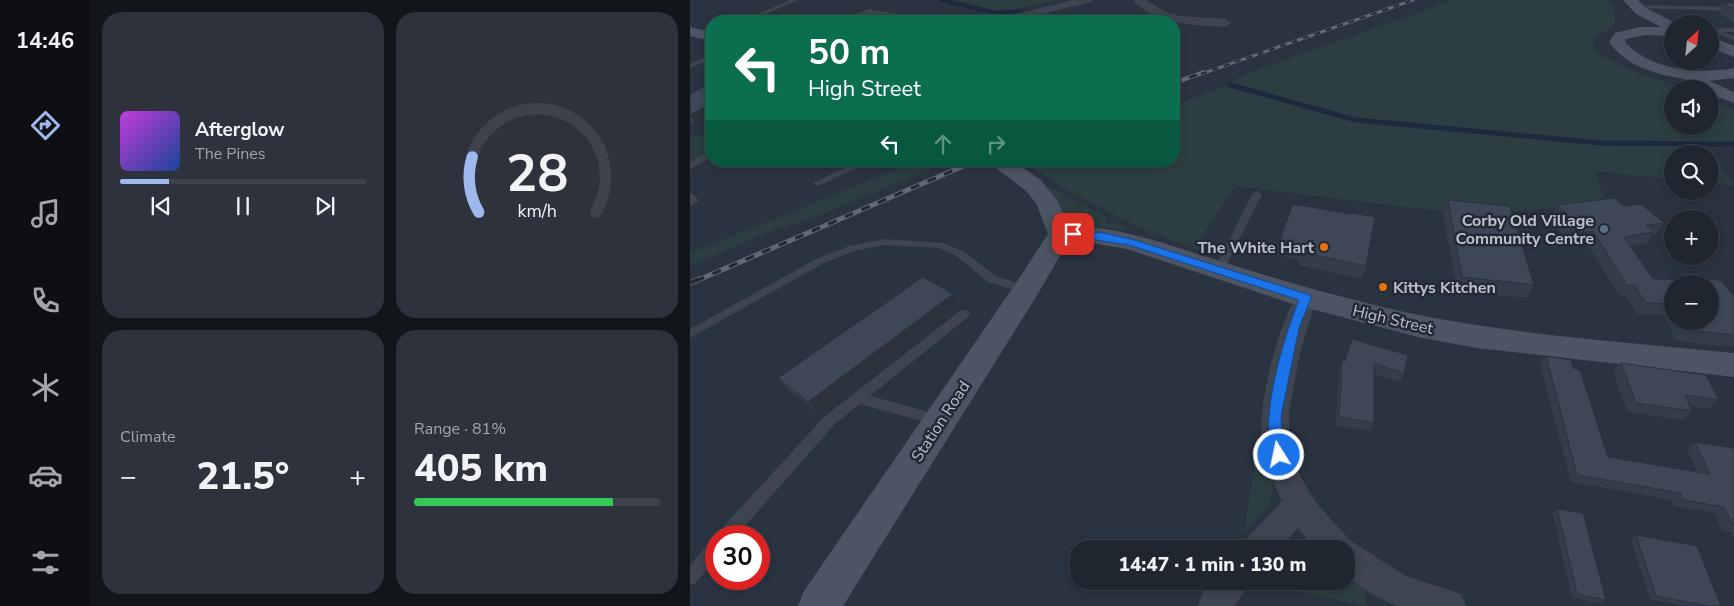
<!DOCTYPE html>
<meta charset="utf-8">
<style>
:root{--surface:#202630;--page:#2d323c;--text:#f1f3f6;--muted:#a2a5ab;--line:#3d434c;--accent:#9eb8ed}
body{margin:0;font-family:"Nunito Sans",sans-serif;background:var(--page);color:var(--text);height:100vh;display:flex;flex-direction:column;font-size:19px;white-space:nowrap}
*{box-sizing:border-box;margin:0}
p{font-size:16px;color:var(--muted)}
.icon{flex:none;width:28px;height:28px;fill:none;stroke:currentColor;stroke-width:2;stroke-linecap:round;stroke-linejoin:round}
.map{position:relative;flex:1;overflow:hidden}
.details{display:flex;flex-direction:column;gap:12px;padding:12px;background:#12151a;width:600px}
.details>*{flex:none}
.hud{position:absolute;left:15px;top:15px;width:475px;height:152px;border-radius:20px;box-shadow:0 2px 8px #0003,0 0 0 1px var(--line);background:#0b6e4f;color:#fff;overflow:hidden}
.needle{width:32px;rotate:27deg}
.controls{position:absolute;left:974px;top:15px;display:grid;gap:10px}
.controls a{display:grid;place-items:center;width:55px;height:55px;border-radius:50%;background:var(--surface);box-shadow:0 2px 8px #0003,0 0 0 1px var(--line);font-size:25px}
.speed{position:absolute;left:15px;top:525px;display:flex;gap:10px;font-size:25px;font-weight:700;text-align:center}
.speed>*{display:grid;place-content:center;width:65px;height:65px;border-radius:50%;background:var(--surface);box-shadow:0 2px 8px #0003,0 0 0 1px var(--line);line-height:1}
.speed .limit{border:8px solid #d22;background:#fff;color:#111}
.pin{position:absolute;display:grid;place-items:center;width:42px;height:42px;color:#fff;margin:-21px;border-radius:10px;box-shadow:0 2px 8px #0006}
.me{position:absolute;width:55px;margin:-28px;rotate:350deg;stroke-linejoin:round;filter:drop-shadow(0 0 4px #0008)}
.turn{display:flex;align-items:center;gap:18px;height:105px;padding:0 20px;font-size:22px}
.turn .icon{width:65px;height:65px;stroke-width:2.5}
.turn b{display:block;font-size:35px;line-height:42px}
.lanes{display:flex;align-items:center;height:48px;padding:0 20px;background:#0003;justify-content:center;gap:25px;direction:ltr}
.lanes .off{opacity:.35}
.big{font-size:38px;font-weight:800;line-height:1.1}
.details .tile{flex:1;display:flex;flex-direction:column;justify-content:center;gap:8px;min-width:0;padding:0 18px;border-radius:20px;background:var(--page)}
.details .dial{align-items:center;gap:0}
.dial svg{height:130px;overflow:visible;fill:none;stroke:var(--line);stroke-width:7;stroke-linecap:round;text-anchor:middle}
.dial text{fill:var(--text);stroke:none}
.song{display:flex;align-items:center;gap:15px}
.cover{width:60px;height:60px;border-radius:8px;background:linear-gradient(135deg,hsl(290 70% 55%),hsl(220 70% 35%))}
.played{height:5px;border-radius:2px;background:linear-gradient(90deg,var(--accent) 20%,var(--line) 20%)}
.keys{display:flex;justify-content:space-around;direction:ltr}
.heat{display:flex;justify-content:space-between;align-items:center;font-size:28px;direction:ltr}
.charge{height:8px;border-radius:4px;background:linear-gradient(90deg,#34c759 81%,var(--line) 0)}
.details .tiles{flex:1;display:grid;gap:12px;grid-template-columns:repeat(2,1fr)}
.trip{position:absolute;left:380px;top:540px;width:285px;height:50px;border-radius:20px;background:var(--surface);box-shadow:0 2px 8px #0003,0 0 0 1px var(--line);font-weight:800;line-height:50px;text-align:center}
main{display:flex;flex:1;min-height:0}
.menu{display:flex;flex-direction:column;width:90px;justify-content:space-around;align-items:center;background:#0d0f13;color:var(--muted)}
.menu .icon{width:35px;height:35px}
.menu .on{color:var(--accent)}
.menu b{font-size:22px;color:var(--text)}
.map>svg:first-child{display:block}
</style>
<main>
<nav class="menu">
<b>14:46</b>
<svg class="icon on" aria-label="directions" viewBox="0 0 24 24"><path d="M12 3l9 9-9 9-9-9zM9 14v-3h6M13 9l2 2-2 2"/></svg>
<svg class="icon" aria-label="music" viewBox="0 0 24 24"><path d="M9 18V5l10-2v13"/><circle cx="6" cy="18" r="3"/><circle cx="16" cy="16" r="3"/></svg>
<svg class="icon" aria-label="phone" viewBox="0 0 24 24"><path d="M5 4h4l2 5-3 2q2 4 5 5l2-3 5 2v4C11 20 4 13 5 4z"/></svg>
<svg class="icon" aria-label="climate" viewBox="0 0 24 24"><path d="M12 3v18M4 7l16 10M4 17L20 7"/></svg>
<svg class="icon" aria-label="car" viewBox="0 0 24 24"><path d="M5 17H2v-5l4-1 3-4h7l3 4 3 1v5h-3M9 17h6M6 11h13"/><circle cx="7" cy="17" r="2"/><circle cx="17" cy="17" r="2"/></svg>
<svg class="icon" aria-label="filters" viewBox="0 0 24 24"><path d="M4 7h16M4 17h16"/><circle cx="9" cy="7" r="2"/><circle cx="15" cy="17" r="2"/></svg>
</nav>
<section class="details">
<div class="tiles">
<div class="tile">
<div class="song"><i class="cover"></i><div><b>Afterglow</b><p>The Pines</p></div></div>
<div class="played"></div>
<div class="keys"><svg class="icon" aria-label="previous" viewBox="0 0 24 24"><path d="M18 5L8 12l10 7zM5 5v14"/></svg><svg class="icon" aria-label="pause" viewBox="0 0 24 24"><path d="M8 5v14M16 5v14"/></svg><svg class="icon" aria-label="next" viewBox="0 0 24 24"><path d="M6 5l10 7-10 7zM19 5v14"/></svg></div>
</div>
<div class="tile dial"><svg viewBox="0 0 100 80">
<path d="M14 69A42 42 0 1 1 86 69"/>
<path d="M14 69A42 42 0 0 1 10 35" stroke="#9eb8ed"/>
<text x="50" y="56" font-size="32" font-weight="700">28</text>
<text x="50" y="72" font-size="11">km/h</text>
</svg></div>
<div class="tile"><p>Climate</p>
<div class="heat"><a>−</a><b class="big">21.5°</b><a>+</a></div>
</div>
<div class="tile"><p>Range · 81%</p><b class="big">405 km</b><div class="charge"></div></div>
</div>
</section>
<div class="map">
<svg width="1044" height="606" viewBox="0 0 1044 606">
<rect width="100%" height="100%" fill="#2a3340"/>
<g fill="#2c3e41">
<polygon points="252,0 369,0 306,13"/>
<polygon points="764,0 917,0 924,5 925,24 902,40 907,53 940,70 995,89 982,89 982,126 1020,126 1020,99 1044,109 1044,144 1018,144 1044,186 1020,183 1020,154 982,154 982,179 904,171 917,203 814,212 814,219 545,186 510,239 510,251 450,228 375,189 334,161 484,161 484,105 540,85 550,76"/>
<polygon points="21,131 21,152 0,164 0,136 14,136"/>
<polygon points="215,161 259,161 118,220 80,231 0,266 0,253 213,167"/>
<path d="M354,184L416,217V223H428L438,229L432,230C417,227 382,226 373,214C366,204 363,193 354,184Z"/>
<path d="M565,463L579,465C589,499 577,510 554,533Z"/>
<polygon points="656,574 675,589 675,606 559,581 656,581"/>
</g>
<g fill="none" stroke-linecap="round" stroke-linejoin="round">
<g stroke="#1e293e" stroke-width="4.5">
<polyline points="252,0 306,13 331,11"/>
<polyline points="347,20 349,21"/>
<polyline points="484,66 489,67"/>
</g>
<polyline stroke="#1e293e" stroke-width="5" points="540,85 666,120 911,143 1044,144"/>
<g fill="#3e4550" fill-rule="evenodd">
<polygon points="100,0 108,0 59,21 52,21"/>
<polygon points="945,5 1044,7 1044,11 947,8"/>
<polygon points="1030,28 1044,28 1044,32 1031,32 1044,36 1044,40 1023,32"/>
<polygon points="21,55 21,59 0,68 0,64"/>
<polygon points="18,152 21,152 21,157 0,169 0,162"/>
<polygon points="169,161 181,161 130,185 127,186 123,183"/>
<polygon points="567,191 572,194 533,272 528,276 524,275 523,272 562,194"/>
<polygon points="0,193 3,194 9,201 0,206"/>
<polygon points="194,239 253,243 273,251 306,276 340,287 342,290 336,294 298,282 265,255 248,248 194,245 165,251 134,263 0,338 0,329 126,259 159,246"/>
<polygon points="274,310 278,311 280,314 278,317 180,396 254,416 256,420 254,424 249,426 170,404 145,424 46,536 28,536 30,530 135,416 270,311"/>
<polygon points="26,539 26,559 6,583 0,585 0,565 20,541"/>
</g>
<g fill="#3e4550" fill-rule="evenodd">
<polygon points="383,0 402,0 401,2 323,21 304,21 306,19"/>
<path d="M443,0H456L476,12L490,16L535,19L541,23L535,27C504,25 465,25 443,0Z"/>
<polygon points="179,9 224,17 230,21 208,21 180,16 167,21 152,21 154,19"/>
<path d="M616,290L624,292L627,298L611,349L599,410L600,443L611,478L627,504L661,541L716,576L771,594L776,606H706L680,593L656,576V549H625L608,528L589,549H552L557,538L592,501C583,483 575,463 572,443C567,404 588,326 608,292Z"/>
<polygon points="521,581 558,581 554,593 544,606 508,606 514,590"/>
</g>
<g fill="#4d5463" fill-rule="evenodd">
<path d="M933,0H948L956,8L987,24H982V36L956,35L936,39L935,42C960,70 1009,75 1044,68V78L1019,81L1044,92V103L1020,94V89H1008L996,84L994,79C966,74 937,67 919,42L925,33L949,27H971L946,14Z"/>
<polygon points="0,27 21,32 21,41 0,36"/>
<polygon points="1020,36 1044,46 1044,57 1020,47"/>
<path d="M299,161H323L351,180L368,202L379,226C432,226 483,247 533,262C586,279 638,294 692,307C807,334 927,341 1044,353V377L787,348L732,338L606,305L437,249L395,242H378L346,297L153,606H108L114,591L326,283L358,234L346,203L335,190L302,165Z"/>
</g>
<g stroke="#616977" stroke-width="3">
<polyline id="rail-far3" points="511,74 723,0"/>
</g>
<g stroke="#616977" stroke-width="4">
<g id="rail-far2">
<polyline points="484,83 514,72"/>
<polyline points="275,165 285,161"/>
</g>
</g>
<g stroke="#616977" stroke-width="5">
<polyline id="rail-far1" points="6,281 278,164"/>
</g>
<g stroke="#616977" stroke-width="5.5">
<polyline id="rail" points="0,283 9,279"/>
</g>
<use href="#rail-far3" stroke="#232a36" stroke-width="2" stroke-dasharray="6" stroke-linecap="butt"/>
<use href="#rail-far2" stroke="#232a36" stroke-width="2.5" stroke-dasharray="8" stroke-linecap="butt"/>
<use href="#rail-far1" stroke="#232a36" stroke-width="3" stroke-dasharray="9" stroke-linecap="butt"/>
<use href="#rail" stroke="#232a36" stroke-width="4" stroke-dasharray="12" stroke-linecap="butt"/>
</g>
<g fill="#343d4a" fill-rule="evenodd">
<polygon points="1034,3 1044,3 1044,23 1028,12"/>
<polygon points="0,94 5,124 0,123"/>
<polygon points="758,200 844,285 837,298 767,290 753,213"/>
<path d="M868,205L934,206L974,223L966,234H963L957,243L940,246L963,279L1044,296V347L986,341L973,315L947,314L936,296L929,295L896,242L883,244L863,224L866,219L862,216ZM982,284L1020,321H982Z"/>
<polygon points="661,214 676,266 672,279 608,265 609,260 587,255 589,242"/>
<polygon points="269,307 130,414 99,391 88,378"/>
<polygon points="662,339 714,373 710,382 684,374 684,423 681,431 646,426 649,370 652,361 655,361"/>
<polygon points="856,356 883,368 918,457 1007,472 997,449 1005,442 1044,450 1044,539 1041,532 1032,531 1025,513 984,506 982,500 881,482 850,364"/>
<polygon points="931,363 1029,400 1019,409 1000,406 1002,411 993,420 938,412 923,372"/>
<polygon points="867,509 916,600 911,603 882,598 863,513"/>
<polygon points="946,535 1031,606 995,606 960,599 941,539"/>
</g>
<g fill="#2b323c">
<polygon points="21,104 21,115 5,124 0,116 0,115"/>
<polygon points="263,294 269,307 130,414 118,402"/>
</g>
<g fill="#3d4756" stroke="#2b323c">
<polygon points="1034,3 1044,3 1044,9"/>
<polygon points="15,86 21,87 21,104 0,115 0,94"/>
<polygon points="924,198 934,206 951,204 974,223 956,225 964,232 934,237 963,279 1030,280 1044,296 1044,335 996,330 991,321 1020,321 1020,284 982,284 982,305 982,304 956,303 944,285 937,285 903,231 889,233 869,214 876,213 868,205"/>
<polygon points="758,200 820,206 844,285 772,277"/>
<polygon points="603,204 661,214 662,213 685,217 676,266 610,252 612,247 589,242"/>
<polygon points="233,277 263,294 118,402 88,378"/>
<polygon points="662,339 718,355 714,373 684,364 684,423 649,417 652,361 655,361"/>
<polygon points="856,356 881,360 883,368 890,370 918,457 1020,474 1005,442 1043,448 1044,450 1044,525 1042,524 1034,507 993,500 990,493 887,475"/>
<polygon points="931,363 1016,375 1029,400 995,395 1002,411 946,403"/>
<polygon points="867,509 893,513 916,600 887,594"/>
<polygon points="946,535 1007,546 1031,606 1018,606 966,596"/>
</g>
<path fill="#1a73e8" stroke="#114b97" d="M379,231L413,233L441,239L620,295L621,298L609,328L591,416L592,442L596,455L594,460L589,462L584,460C567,423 594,337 609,300L439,245L379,236Z"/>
<circle fill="#5c6f8a" stroke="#232a36" stroke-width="2" cx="914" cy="229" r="5"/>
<g fill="#e8710a" stroke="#232a36" stroke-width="2">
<circle cx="634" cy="247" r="5"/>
<circle cx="693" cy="287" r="5"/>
</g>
<g text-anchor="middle" stroke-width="5" stroke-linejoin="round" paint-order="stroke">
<g font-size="16" font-weight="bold" fill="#bbc0ca" stroke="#232a36" text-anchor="end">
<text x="904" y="226">Corby Old Village<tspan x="904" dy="18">Community Centre</tspan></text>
<text x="624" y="253">The White Hart</text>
<text x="703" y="293" text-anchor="start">Kittys Kitchen</text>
</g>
<g font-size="16" fill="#bbc0ca" stroke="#232a36">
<text transform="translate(703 319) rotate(13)" y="6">High Street</text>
<text transform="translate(250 421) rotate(-57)" y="6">Station Road</text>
</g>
</g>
</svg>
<div class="controls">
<a><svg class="needle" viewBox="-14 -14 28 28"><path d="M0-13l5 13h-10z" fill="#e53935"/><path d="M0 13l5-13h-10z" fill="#a2a5ab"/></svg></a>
<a><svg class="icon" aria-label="sound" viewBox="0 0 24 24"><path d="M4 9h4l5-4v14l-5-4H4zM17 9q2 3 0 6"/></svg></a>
<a><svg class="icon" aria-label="search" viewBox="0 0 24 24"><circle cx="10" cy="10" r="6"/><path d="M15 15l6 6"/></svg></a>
<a>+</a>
<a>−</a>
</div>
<div class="speed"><div class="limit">30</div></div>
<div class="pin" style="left:383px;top:234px;background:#d93025"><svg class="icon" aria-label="arrive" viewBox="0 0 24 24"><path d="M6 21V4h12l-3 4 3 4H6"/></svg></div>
<svg class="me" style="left:589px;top:455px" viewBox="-20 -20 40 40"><circle r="17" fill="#1a73e8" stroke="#fff" stroke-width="3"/><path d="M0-11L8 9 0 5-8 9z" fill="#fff"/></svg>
<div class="trip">14:47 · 1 min · 130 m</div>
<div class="hud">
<div class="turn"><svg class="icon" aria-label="left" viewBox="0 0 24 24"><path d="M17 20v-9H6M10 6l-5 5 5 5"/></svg><div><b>50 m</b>High Street</div></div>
<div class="lanes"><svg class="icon" aria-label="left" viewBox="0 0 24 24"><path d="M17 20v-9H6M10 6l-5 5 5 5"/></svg><svg class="icon off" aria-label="ahead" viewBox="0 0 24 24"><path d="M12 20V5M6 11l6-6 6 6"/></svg><svg class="icon off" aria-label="right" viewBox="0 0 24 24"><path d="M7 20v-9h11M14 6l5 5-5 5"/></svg></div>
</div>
</div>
</main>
